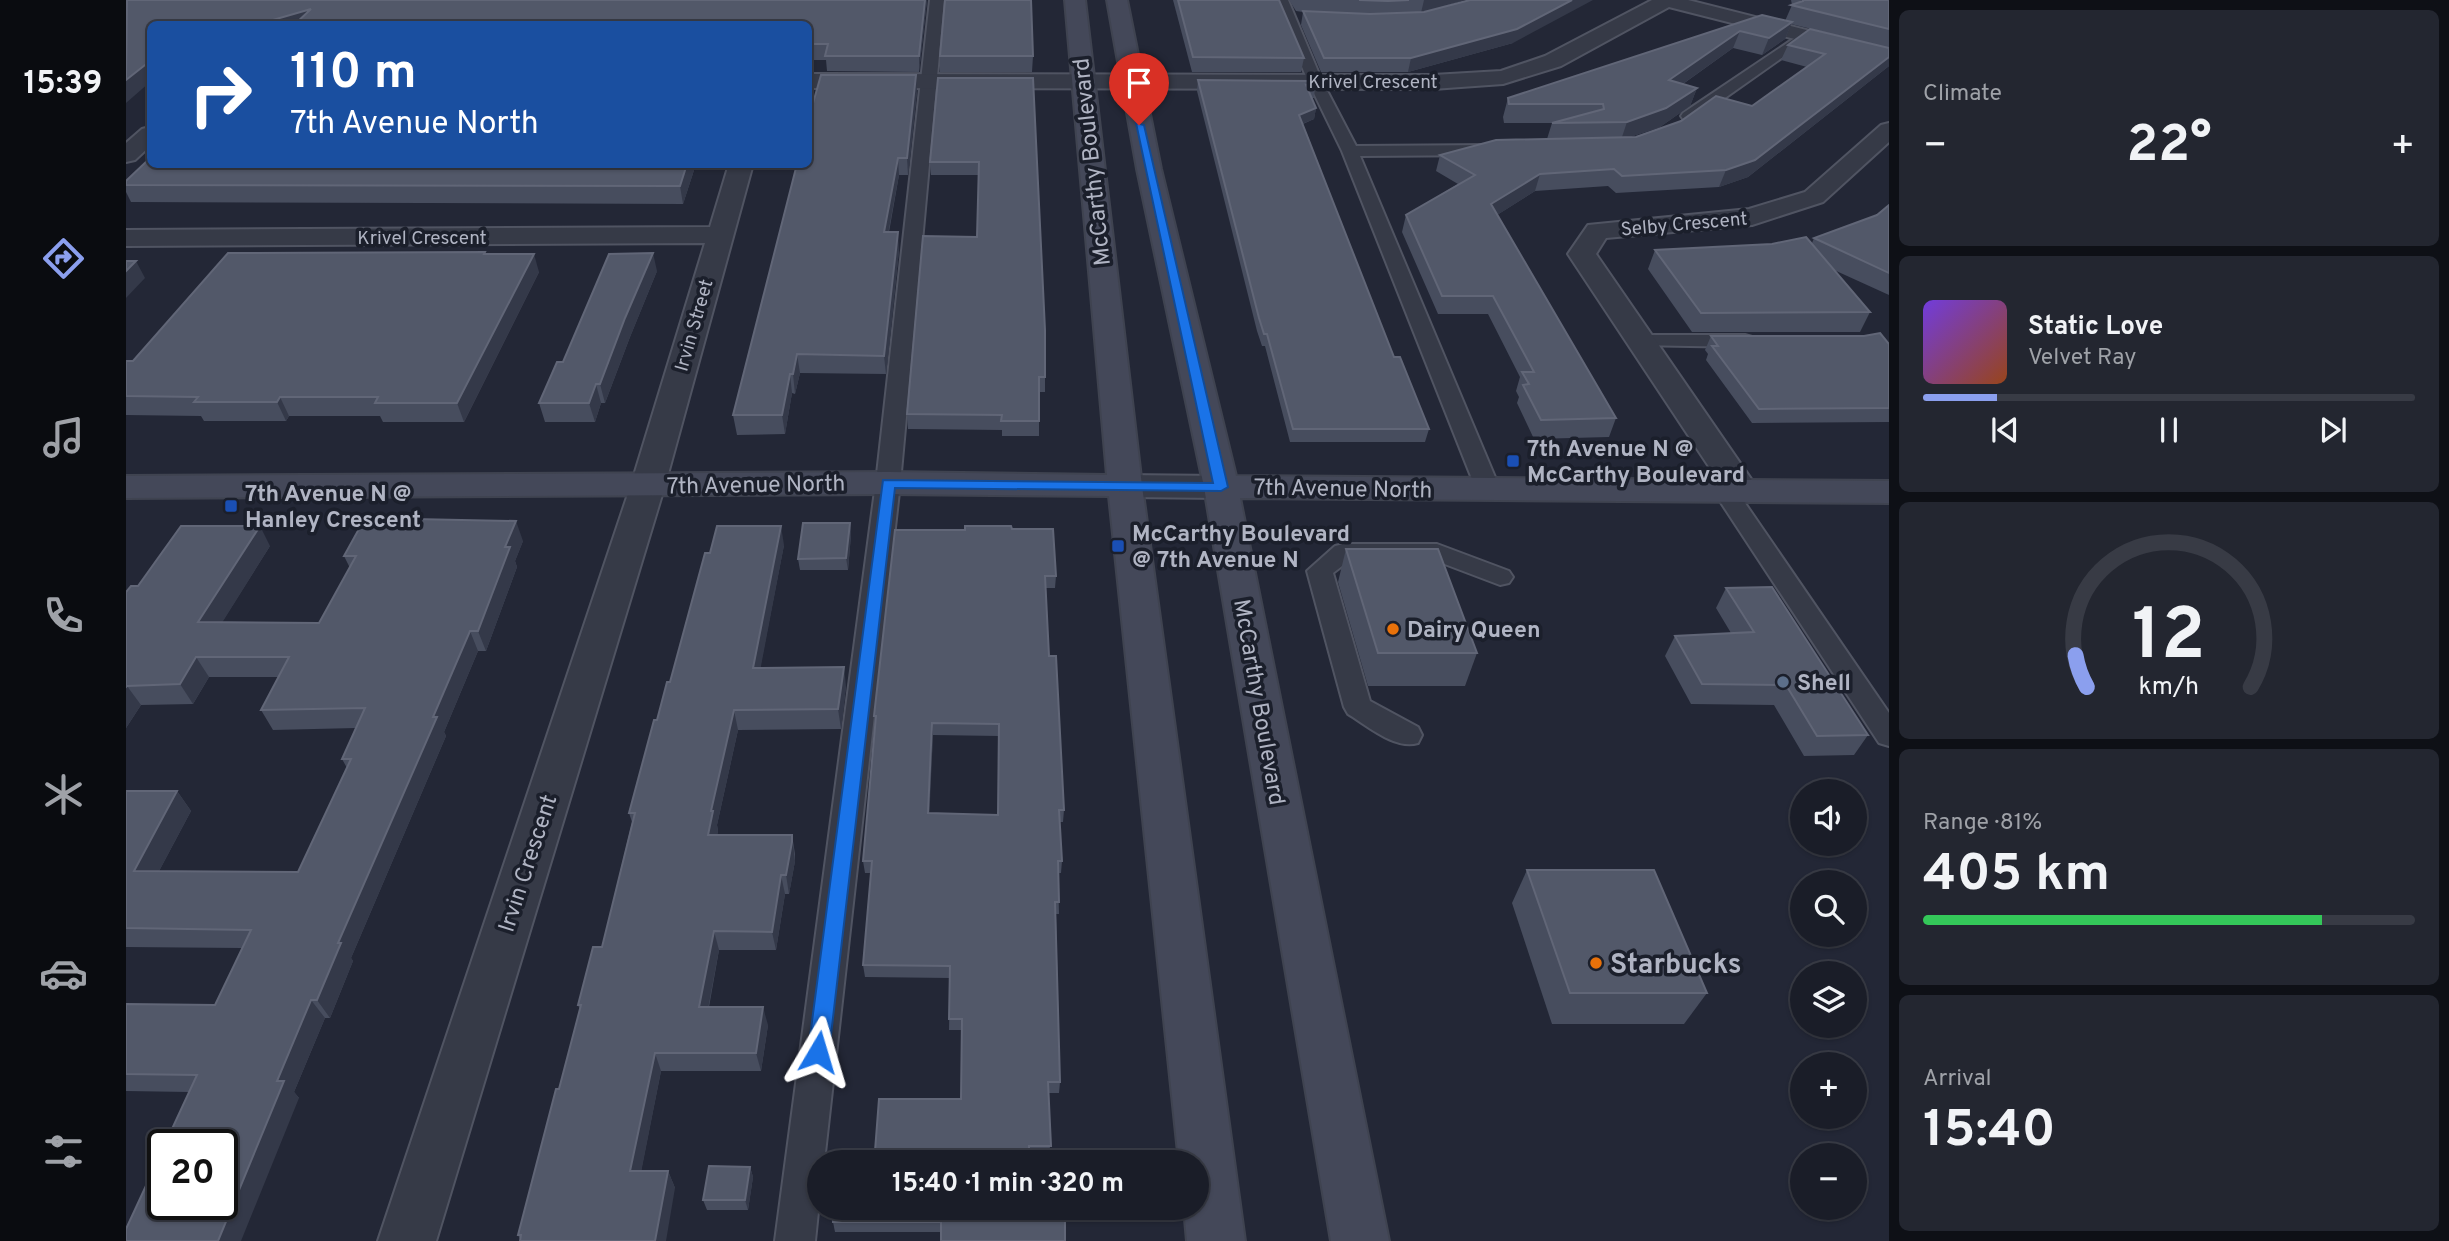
<!DOCTYPE html>
<meta charset="utf-8">
<style>
:root{--surface:#1a1d28;--page:#232630;--text:#f1f3f6;--muted:#9fa2a8;--line:#383b45;--accent:#8b9fee}
body{margin:0;font-family:Overpass,sans-serif;background:var(--page);color:var(--text);height:100vh;display:flex;flex-direction:column;font-size:26px;white-space:nowrap}
*{box-sizing:border-box;margin:0}
p{font-size:23px;color:var(--muted)}
.icon{flex:none;width:38px;height:38px;fill:none;stroke:currentColor;stroke-width:2;stroke-linecap:round;stroke-linejoin:round}
.map{position:relative;flex:1;overflow:hidden}
.panel{display:flex;flex-direction:column;gap:10px;padding:10px;background:#0e1016;width:560px}
.panel>*{flex:none}
.banner{position:absolute;left:21px;top:21px;width:665px;height:147px;border-radius:10px;box-shadow:0 2px 5px #0004,0 0 0 2px var(--line);background:#1a4fa0;color:#fff;overflow:hidden}
.fabs{position:absolute;left:1664px;top:779px;display:grid;gap:14px}
.fabs a{display:grid;place-items:center;width:77px;height:77px;border-radius:50%;background:var(--surface);box-shadow:0 2px 5px #0004,0 0 0 2px var(--line);font-size:35px}
.speed{position:absolute;left:21px;top:1129px;display:flex;gap:14px;font-size:35px;font-weight:700;text-align:center}
.speed>*{display:grid;place-content:center;width:91px;height:91px;border-radius:50%;background:var(--surface);box-shadow:0 2px 5px #0004,0 0 0 2px var(--line);line-height:1}
.speed .limit{border:4px solid #111;border-radius:10px;background:#fff;color:#111}
.pin{position:absolute;display:grid;place-items:center;width:60px;height:60px;color:#fff;margin:-72px -30px;border-radius:50% 50% 50% 0;rotate:-45deg;box-shadow:0 0 7px #0007}
.pin .icon{rotate:45deg}
.me{position:absolute;width:77px;margin:-38px;rotate:7deg;stroke-linejoin:round;filter:drop-shadow(0 0 5px #0008)}
.turn{display:flex;align-items:center;gap:24px;height:147px;padding:0 28px;font-size:32px}
.turn .icon{width:91px;height:91px;stroke-width:2.5}
.turn b{display:block;font-size:49px;line-height:60px}
.big{font-size:52px;font-weight:700;line-height:1.1}
.panel .card{flex:1;display:flex;flex-direction:column;justify-content:center;gap:10px;min-width:0;padding:0 24px;border-radius:10px;background:var(--page)}
.panel .dial{align-items:center;gap:0}
.dial svg{height:182px;overflow:visible;fill:none;stroke:var(--line);stroke-width:7;stroke-linecap:round;text-anchor:middle}
.dial text{fill:var(--text);stroke:none}
.song{display:flex;align-items:center;gap:21px}
.cover{width:84px;height:84px;border-radius:10px;background:linear-gradient(135deg,hsl(260 70% 55%),hsl(20 70% 35%))}
.played{height:7px;border-radius:4px;background:linear-gradient(90deg,var(--accent) 15%,var(--line) 15%)}
.keys{display:flex;justify-content:space-around;direction:ltr}
.heat{display:flex;justify-content:space-between;align-items:center;font-size:38px;direction:ltr}
.charge{height:10px;border-radius:5px;background:linear-gradient(90deg,#34c759 81%,var(--line) 0)}
.trip{position:absolute;left:681px;top:1150px;width:402px;height:70px;border-radius:35px;background:var(--surface);box-shadow:0 2px 5px #0004,0 0 0 2px var(--line);font-weight:700;line-height:70px;text-align:center}
main{display:flex;flex:1;min-height:0}
.tab-bar{display:flex;flex-direction:column;width:126px;justify-content:space-around;align-items:center;background:#0a0c10;color:var(--muted)}
.tab-bar .icon{width:49px;height:49px}
.tab-bar .on{color:var(--accent)}
.tab-bar b{font-size:32px;color:var(--text)}
.map>svg:first-child{display:block}
</style>
<main>
<nav class="tab-bar">
<b>15:39</b>
<svg class="icon on" aria-label="directions" viewBox="0 0 24 24"><path d="M12 3l9 9-9 9-9-9zM9 14v-3h6M13 9l2 2-2 2"/></svg>
<svg class="icon" aria-label="music" viewBox="0 0 24 24"><path d="M9 18V5l10-2v13"/><circle cx="6" cy="18" r="3"/><circle cx="16" cy="16" r="3"/></svg>
<svg class="icon" aria-label="phone" viewBox="0 0 24 24"><path d="M5 4h4l2 5-3 2q2 4 5 5l2-3 5 2v4C11 20 4 13 5 4z"/></svg>
<svg class="icon" aria-label="climate" viewBox="0 0 24 24"><path d="M12 3v18M4 7l16 10M4 17L20 7"/></svg>
<svg class="icon" aria-label="car" viewBox="0 0 24 24"><path d="M5 17H2v-5l4-1 3-4h7l3 4 3 1v5h-3M9 17h6M6 11h13"/><circle cx="7" cy="17" r="2"/><circle cx="17" cy="17" r="2"/></svg>
<svg class="icon" aria-label="filters" viewBox="0 0 24 24"><path d="M4 7h16M4 17h16"/><circle cx="9" cy="7" r="2"/><circle cx="15" cy="17" r="2"/></svg>
</nav>
<div class="map">
<svg width="1763" height="1241" viewBox="0 0 1763 1241">
<rect width="100%" height="100%" fill="#232736"/>
<g fill="none" stroke-linecap="round" stroke-linejoin="round">
<g stroke="#505462" stroke-width="4">
<g id="lane">
<polygon points="804,0 818,0 774,483 698,1162 693,1162 693,1202 689,1241 649,1241 750,483"/>
<polygon points="1148,0 1162,0 1196,81 1230,146 1368,145 1376,150 1368,155 1234,156 1374,489 1370,494 1362,496 1354,494 1350,489 1216,151 1182,81"/>
<polygon points="1679,31 1686,35 1684,38 1569,119 1557,119 1555,116 1557,113"/>
<polygon points="1515,335 1619,335 1626,337 1629,341 1626,345 1619,347 1508,345 1505,341 1508,337"/>
<polygon points="1600,485 1608,487 1763,713 1763,746 1753,743 1588,492 1592,487"/>
<path d="M1218,544H1311L1383,571L1387,577L1383,583L1374,585L1308,560H1224L1207,573L1244,701L1292,727L1296,735L1292,743C1269,750 1242,726 1222,714L1218,707L1181,571L1209,546Z"/>
</g>
</g>
<g stroke="#505462" stroke-width="4">
<g id="street">
<polygon points="1526,0 1562,0 1763,51 1763,63 1543,7 1435,66 1377,84 1307,89 682,88 682,74 1307,75 1375,71 1419,56"/>
<polygon points="1763,123 1763,142 1697,202 1626,225 1480,238 1470,254 1634,492 1629,500 1617,503 1605,500 1442,254 1462,225 1623,209 1679,192 1755,125"/>
<polygon points="24,127 24,146 9,160 0,162 0,143 16,129"/>
<polygon points="603,164 627,164 539,485 310,1241 252,1241 505,485 579,243 0,246 0,230 584,227"/>
<polygon points="999,475 1095,476 1107,479 1112,487 1107,495 1095,498 999,497 987,494 982,486 987,478"/>
</g>
</g>
<g stroke="#3f4350" stroke-width="4">
<g id="secondary">
<polygon points="939,0 959,0 1016,486 1119,1241 1061,1241 1058,1208 1071,1208 1071,1162 1053,1162 983,496 762,494 0,498 0,476 762,472 981,475"/>
<polygon points="981,0 1001,0 1035,169 1110,476 1763,481 1763,503 1114,498 1263,1241 1205,1241 1078,487 1011,169"/>
</g>
</g>
<use href="#lane" fill="#363a47" fill-rule="evenodd"/>
<use href="#street" fill="#363a47" fill-rule="evenodd"/>
<use href="#secondary" fill="#444859" fill-rule="evenodd"/>
</g>
<g fill="#474d5e" fill-rule="evenodd">
<polygon points="801,0 793,72 701,71 700,60 682,60 682,24 1,3"/>
<polygon points="1047,0 1153,0 1178,58 1175,72 1066,72"/>
<polygon points="1163,0 1338,0 1305,10 1387,43 1282,72 1195,72 1175,25 1177,12 1170,11"/>
<path d="M1665,0H1763V66L1622,177L1593,187L1490,193L1482,186L1409,191L1371,215L1490,418L1483,437L1408,439L1391,403L1393,397L1390,391L1394,377L1362,314H1312L1276,232L1280,215L1332,184L1310,171L1314,155L1421,139L1426,123H1378L1377,117L1382,98L1636,15L1659,21L1666,5ZM1665,24L1727,39L1662,45L1655,60L1681,67L1626,106L1510,137H1504L1534,127L1564,106L1571,88L1557,84L1607,48L1636,55L1659,39Z"/>
<polygon points="814,56 907,56 906,72 814,72"/>
<polygon points="907,78 919,330 919,392 913,392 913,436 876,436 876,430 782,429 781,414 851,237 853,175 805,175 804,162"/>
<polygon points="1072,80 1186,81 1189,87 1188,98 1186,98 1190,108 1188,119 1177,124 1268,357 1303,429 1299,442 1164,442 1139,346 1136,346 1131,331 1071,91"/>
<polygon points="791,91 782,175 773,175 763,232 773,250 760,374 674,373 669,394 666,393 659,434 611,435 607,415"/>
<polygon points="24,164 570,164 557,204 5,202 0,192 0,181"/>
<polygon points="1763,205 1763,295 1708,270 1744,312 1734,332 1566,332 1522,269 1529,250 1686,243 1688,238 1751,215"/>
<polygon points="360,254 413,272 338,422 257,422 254,416 163,416 160,421 78,421 75,416 0,415 0,361 7,361"/>
<polygon points="531,271 504,337 479,403 475,403 469,422 419,422 413,403 437,362"/>
<polygon points="1585,336 1763,344 1763,422 1626,423 1580,360 1582,354 1579,350"/>
<polygon points="724,523 725,535 722,570 674,570 672,559"/>
<path d="M886,529L930,576L929,588H920L923,656L938,810L937,822H934L936,861L935,873H932L933,914H930L934,1082L933,1093H923L924,1156L749,1151L835,1099L836,1030H823L824,978L739,977L737,965L745,873H739L737,861L749,728L748,716L839,530ZM807,735L873,736L872,815L803,813Z"/>
<polygon points="397,541 389,561 391,567 360,651 352,651 318,732 320,736 225,958 227,961 204,1018 199,1018 168,1092 173,1098 63,1092 0,1091 0,1004 89,1005 116,948 0,947 0,791 51,791 65,811 33,871 172,872 221,768 216,759 230,728 147,730 135,710 152,677 83,677 67,704 15,705 0,728 0,592 12,586 144,546 96,622 193,623 224,568 218,556"/>
<polygon points="658,545 634,668 720,686 715,729 612,730 591,825 592,831 591,835 666,835 669,854 669,861 663,894 659,894 650,950 593,950 583,1007 642,1025 635,1071 535,1071 515,1171 542,1171 549,1188 394,1239 392,1235 433,1089 454,1010 452,1005 476,947 506,822 503,813 531,720 544,682"/>
<polygon points="1220,549 1351,653 1339,686 1242,686 1212,582"/>
<polygon points="1600,588 1742,735 1728,755 1678,756 1648,705 1565,704 1539,656 1549,636 1605,633 1590,608"/>
<polygon points="1401,870 1581,993 1558,1024 1426,1024 1386,903"/>
<polygon points="624,1167 627,1177 622,1210 581,1210 577,1200"/>
<polygon points="903,1208 815,1232 709,1232 707,1222"/>
</g>
<g fill="#343949">
<polygon points="799,0 801,0 793,72 793,56"/>
<polygon points="1298,0 1338,0 1295,13"/>
<polygon points="1446,0 1467,0 1387,43 1282,72 1285,58"/>
<polygon points="185,9 190,24 133,24"/>
<polygon points="1666,22 1659,39 1636,55 1643,38"/>
<polygon points="1614,31 1607,48 1537,98 1543,80"/>
<polygon points="1763,57 1763,66 1622,177 1593,187 1600,170"/>
<polygon points="24,61 24,82 0,103 0,80"/>
<polygon points="790,75 791,91 782,175 781,158"/>
<polygon points="1571,88 1564,106 1534,127 1495,140 1501,122"/>
<polygon points="1190,108 1188,119 1171,126 1173,115"/>
<polygon points="772,158 773,175 759,250 758,232"/>
<polygon points="561,164 570,164 557,204 554,186"/>
<polygon points="1414,174 1409,191 1360,222 1365,204"/>
<polygon points="772,232 773,250 760,374 758,356"/>
<polygon points="527,253 531,271 504,337 479,403 474,384 499,318"/>
<polygon points="408,254 413,272 338,422 331,403"/>
<polygon points="10,261 19,278 0,298 0,271"/>
<polygon points="671,354 674,373 669,394 667,374"/>
<polygon points="664,374 666,393 659,434 656,415"/>
<polygon points="470,384 475,403 469,422 463,403"/>
<polygon points="154,397 163,416 160,421 151,402"/>
<polygon points="390,521 397,541 389,561 391,567 360,651 352,631 379,547"/>
<polygon points="724,523 725,535 722,570 720,558"/>
<polygon points="134,526 144,546 84,642 72,622"/>
<polygon points="655,526 658,545 631,687 627,668"/>
<polygon points="344,631 352,651 318,732 320,736 225,958 227,961 204,1018 191,1000 212,943"/>
<polygon points="70,657 83,677 67,704 54,684"/>
<polygon points="718,667 720,686 715,729 712,709"/>
<polygon points="1,686 15,705 0,728 0,687"/>
<polygon points="608,710 612,730 591,825 592,831 587,854 582,835 585,811"/>
<polygon points="806,723 807,735 803,825 802,813"/>
<polygon points="51,791 65,811 23,890 8,871"/>
<polygon points="666,835 669,861 663,894 660,875"/>
<polygon points="655,875 659,894 650,950 646,932"/>
<polygon points="588,931 593,950 579,1025 573,1007"/>
<polygon points="185,1000 199,1018 168,1092 173,1098 115,1241 92,1241 151,1081"/>
<polygon points="637,1007 642,1025 635,1071 630,1053"/>
<polygon points="529,1053 535,1071 512,1188 504,1171"/>
<polygon points="624,1167 627,1177 622,1210 619,1200"/>
<polygon points="542,1171 549,1188 540,1241 529,1241"/>
</g>
<g fill="#525869" stroke="#616677" stroke-width="2" fill-rule="evenodd">
<polygon points="1,0 799,0 793,56 699,56 702,44 682,44 682,24 169,24 185,9 133,24 24,24 24,61 0,80"/>
<polygon points="819,0 905,0 907,56 814,56"/>
<polygon points="1052,0 1153,0 1178,58 1067,57"/>
<polygon points="1233,0 1283,0 1262,1"/>
<polygon points="1344,0 1446,0 1391,29 1285,58 1198,58 1177,11 1244,14 1298,12"/>
<polygon points="1677,0 1763,0 1763,29 1665,5 1677,1"/>
<polygon points="1636,15 1666,22 1643,38 1614,31 1543,80 1571,88 1540,108 1501,122 1426,123 1478,109 1477,104 1383,104 1382,98"/>
<polygon points="1684,29 1763,48 1763,57 1629,160 1600,170 1496,176 1488,169 1414,174 1365,204 1490,418 1415,420 1397,385 1403,384 1396,372 1408,372 1367,296 1316,296 1280,215 1349,175 1314,155 1370,140 1510,137 1555,121 1590,96 1626,106 1699,54 1662,45"/>
<polygon points="695,75 790,75 781,158 772,158 758,232 772,232 758,356 671,354 667,374 664,374 656,415 607,415 671,164 682,164 682,121"/>
<polygon points="812,78 907,78 919,330 919,377 913,377 913,421 875,421 876,415 781,414 797,236 851,237 853,162 804,162"/>
<polygon points="1072,80 1186,81 1189,87 1180,85 1190,108 1173,115 1268,357 1274,357 1303,429 1167,429 1141,334 1138,334 1133,318"/>
<polygon points="24,158 24,164 561,164 554,186 0,185 0,181"/>
<polygon points="1763,205 1763,273 1688,238 1751,215"/>
<polygon points="1680,237 1744,312 1575,313 1529,250 1646,244"/>
<polygon points="359,252 358,254 408,254 331,403 249,403 252,397 154,397 151,402 68,402 72,397 0,396 0,361 7,361 102,253"/>
<polygon points="527,253 499,318 474,384 470,384 463,403 413,403 431,362 437,362 483,254"/>
<polygon points="0,261 10,261 0,271"/>
<polygon points="1754,333 1763,344 1763,408 1633,409 1586,346 1592,346 1585,336 1738,336"/>
<polygon points="239,518 390,521 379,547 384,547 352,631 344,631 307,717 311,717 212,943 215,943 191,1000 185,1000 151,1081 158,1081 92,1241 0,1241 0,1229 37,1149 37,1204 96,1204 96,1144 39,1144 71,1075 0,1074 0,1004 89,1005 125,930 0,928 0,791 51,791 8,871 172,872 225,759 216,759 239,708 135,710 163,657 70,657 54,684 1,686 0,687 0,592 5,586 12,586 55,526 134,526 72,622 193,623 230,556 218,556"/>
<polygon points="677,523 724,523 720,558 672,559"/>
<polygon points="591,526 655,526 627,668 718,667 712,709 608,710 585,811 587,811 582,835 666,835 666,842 660,875 655,875 646,932 588,931 573,1007 637,1007 630,1053 529,1053 504,1171 542,1171 529,1241 394,1241 395,1235 392,1235 430,1089 433,1089 455,1005 452,1005 467,947 476,947 509,813 503,813 528,720 531,720 541,682 544,682 579,553 584,553"/>
<path d="M839,526H885L886,529H927L930,576H919L923,656H930L938,810H933L936,861H932L933,902H929L934,1082H922L925,1146H903V1162H713L714,1152L749,1151L753,1099H835L836,1019H823L824,966L737,965L746,861H737L750,716H748L769,530H839ZM806,723L873,724L872,815L802,813Z"/>
<polygon points="1220,549 1312,549 1351,653 1252,653"/>
<polygon points="1646,587 1742,735 1691,736 1660,685 1576,684 1549,636 1628,632 1600,588"/>
<polygon points="1401,870 1528,870 1581,993 1444,993"/>
<polygon points="583,1166 624,1167 619,1200 577,1200"/>
<polygon points="708,1208 903,1208 903,1219 939,1219 939,1241 815,1241 815,1222 707,1222"/>
</g>
<polygon fill="#1a73e8" stroke="#114b97" stroke-width="2" points="1010,123 1018,125 1102,487 1095,491 769,488 703,1052 700,1059 692,1062 685,1059 682,1052 757,480 1087,483"/>
<g fill="#1a4fb4" stroke="#1b1f2b" stroke-width="2.5">
<rect x="1380" y="454" width="14" height="14" rx="3.5"/>
<rect x="98" y="499" width="14" height="14" rx="3.5"/>
<rect x="985" y="539" width="14" height="14" rx="3.5"/>
</g>
<g fill="#e8710a" stroke="#1b1f2b" stroke-width="2.5">
<circle cx="1267" cy="629" r="7"/>
<circle cx="1470" cy="963" r="7"/>
</g>
<circle fill="#5c6f8a" stroke="#1b1f2b" stroke-width="2.5" cx="1657" cy="682" r="7"/>
<g text-anchor="middle" stroke-width="7" stroke-linejoin="round" paint-order="stroke">
<g font-size="19" fill="#b0b4c3" stroke="#1b1f2b">
<text x="1247" y="88">Krivel Crescent</text>
<text transform="translate(1558 223) rotate(-5)" y="7">Selby Crescent</text>
<text x="296" y="244">Krivel Crescent</text>
<text transform="translate(567 325) rotate(-74)" y="7">Irvin Street</text>
</g>
<g font-size="23" fill="#b0b4c3" stroke="#1b1f2b">
<text transform="translate(965 162) rotate(-96)" y="8">McCarthy Boulevard</text>
<text transform="translate(630 484) rotate(-1)" y="8">7th Avenue North</text>
<text transform="translate(1217 488) rotate(1)" y="8">7th Avenue North</text>
<text transform="translate(1134 702) rotate(80)" y="8">McCarthy Boulevard</text>
<text transform="translate(401 863) rotate(-72)" y="8">Irvin Crescent</text>
</g>
<g font-size="23" font-weight="bold" fill="#b0b4c3" stroke="#1b1f2b" text-anchor="start">
<text x="1401" y="456">7th Avenue N @<tspan x="1401" dy="26">McCarthy Boulevard</tspan></text>
<text x="119" y="501">7th Avenue N @<tspan x="119" dy="26">Hanley Crescent</tspan></text>
<text x="1006" y="541">McCarthy Boulevard<tspan x="1006" dy="26">@ 7th Avenue N</tspan></text>
<text x="1281" y="637">Dairy Queen</text>
<text x="1671" y="690">Shell</text>
</g>
<g font-size="28" font-weight="bold" fill="#b0b4c3" stroke="#1b1f2b" text-anchor="start">
<text x="1484" y="973">Starbucks</text>
</g>
</g>
</svg>
<div class="fabs">
<a><svg class="icon" aria-label="sound" viewBox="0 0 24 24"><path d="M4 9h4l5-4v14l-5-4H4zM17 9q2 3 0 6"/></svg></a>
<a><svg class="icon" aria-label="search" viewBox="0 0 24 24"><circle cx="10" cy="10" r="6"/><path d="M15 15l6 6"/></svg></a>
<a><svg class="icon" aria-label="layers" viewBox="0 0 24 24"><path d="M12 4l9 5-9 5-9-5zM3 14l9 5 9-5"/></svg></a>
<a>+</a>
<a>−</a>
</div>
<div class="speed"><div class="limit">20</div></div>
<div class="pin" style="left:1013px;top:125px;background:#d93025"><svg class="icon" aria-label="arrive" viewBox="0 0 24 24"><path d="M6 21V4h12l-3 4 3 4H6"/></svg></div>
<svg class="me" style="left:692px;top:1052px" viewBox="-20 -20 40 40"><path d="M0-17L14 15 0 8-14 15z" fill="#1a73e8" stroke="#fff" stroke-width="4"/></svg>
<div class="trip">15:40 · 1 min · 320 m</div>
<div class="banner">
<div class="turn"><svg class="icon" aria-label="right" viewBox="0 0 24 24"><path d="M7 20v-9h11M14 6l5 5-5 5"/></svg><div><b>110 m</b>7th Avenue North</div></div>
</div>
</div>
<section class="panel">
<div class="card"><p>Climate</p>
<div class="heat"><a>−</a><b class="big">22°</b><a>+</a></div>
</div>
<div class="card">
<div class="song"><i class="cover"></i><div><b>Static Love</b><p>Velvet Ray</p></div></div>
<div class="played"></div>
<div class="keys"><svg class="icon" aria-label="previous" viewBox="0 0 24 24"><path d="M18 5L8 12l10 7zM5 5v14"/></svg><svg class="icon" aria-label="pause" viewBox="0 0 24 24"><path d="M8 5v14M16 5v14"/></svg><svg class="icon" aria-label="next" viewBox="0 0 24 24"><path d="M6 5l10 7-10 7zM19 5v14"/></svg></div>
</div>
<div class="card dial"><svg viewBox="0 0 100 80">
<path d="M14 69A42 42 0 1 1 86 69"/>
<path d="M14 69A42 42 0 0 1 9 55" stroke="#8b9fee"/>
<text x="50" y="56" font-size="32" font-weight="700">12</text>
<text x="50" y="72" font-size="11">km/h</text>
</svg></div>
<div class="card"><p>Range · 81%</p><b class="big">405 km</b><div class="charge"></div></div>
<div class="card"><p>Arrival</p><b class="big">15:40</b></div>
</section>
</main>
